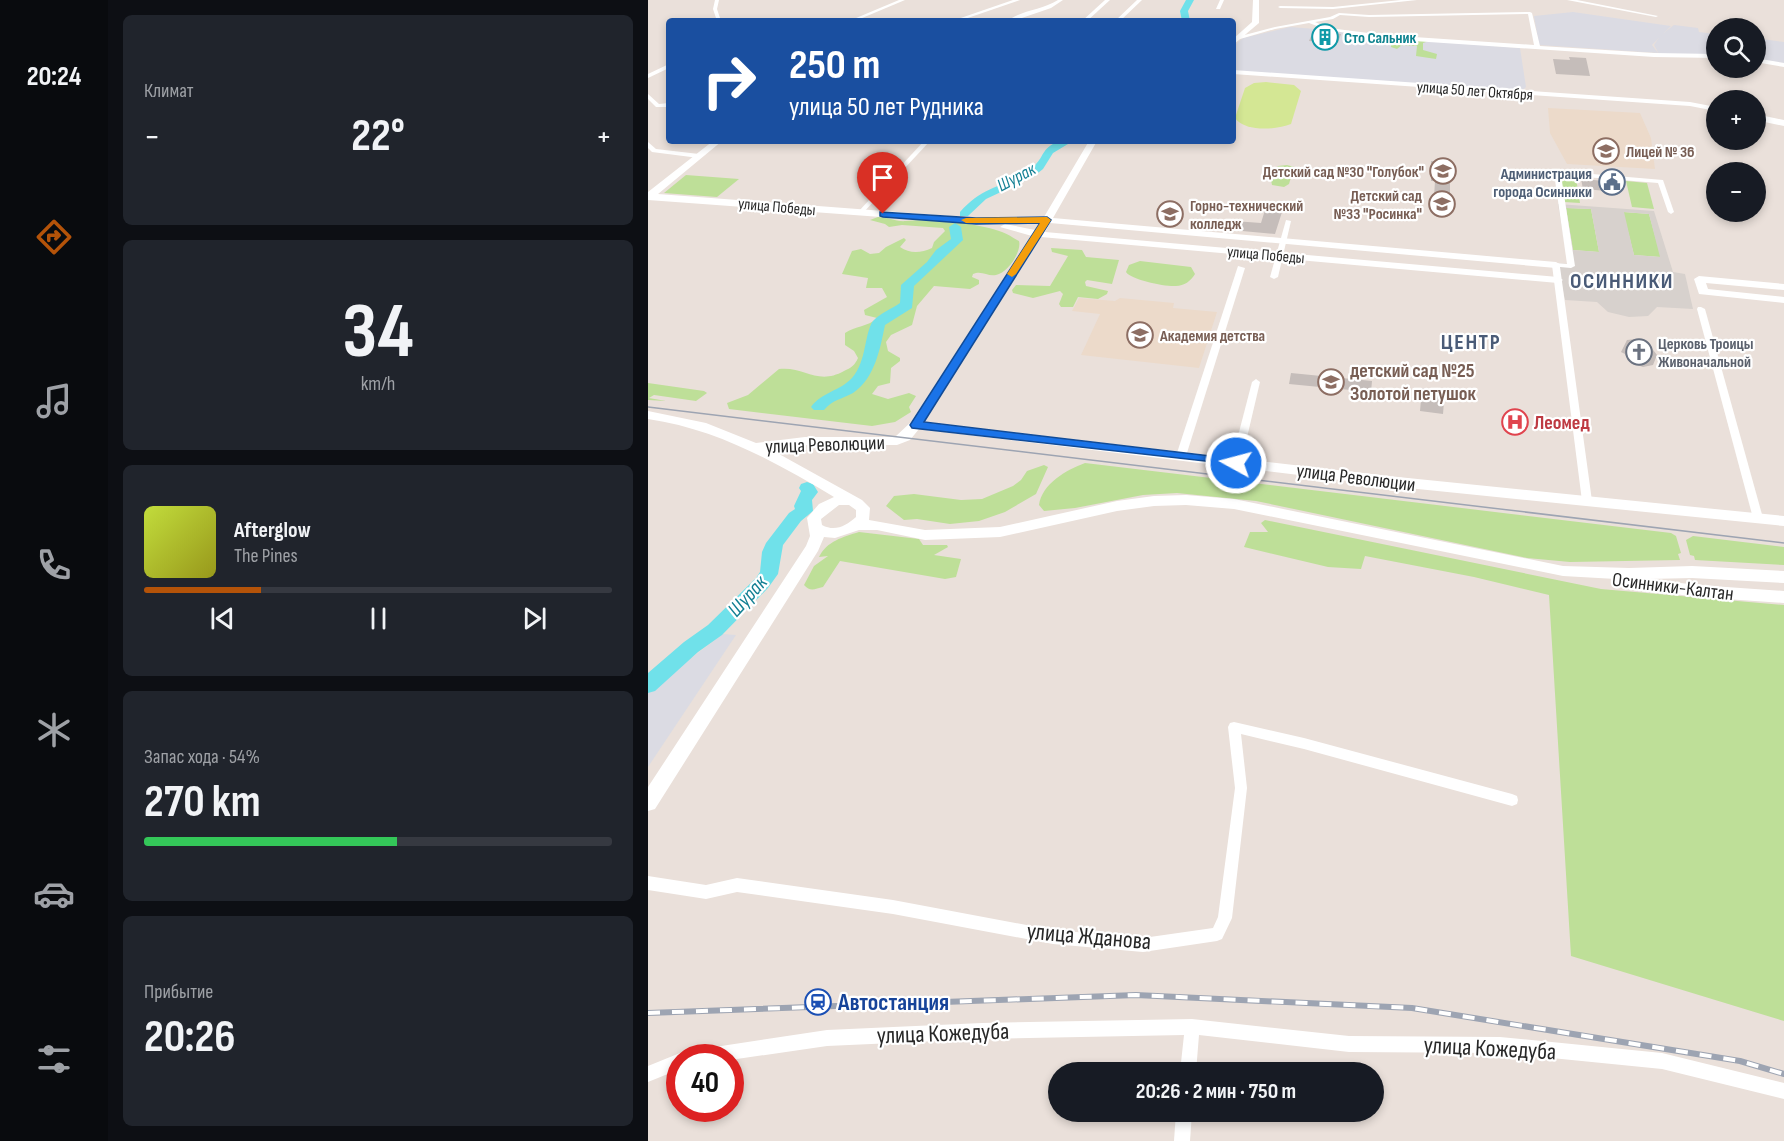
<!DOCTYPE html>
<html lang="ru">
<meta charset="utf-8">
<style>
:root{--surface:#171b24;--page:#20242c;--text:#f1f3f6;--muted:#9ea1a6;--line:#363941;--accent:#b45309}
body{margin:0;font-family:"Sofia Sans Condensed",sans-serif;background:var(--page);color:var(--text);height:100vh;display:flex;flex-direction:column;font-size:22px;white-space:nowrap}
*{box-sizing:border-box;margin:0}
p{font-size:20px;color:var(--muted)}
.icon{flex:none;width:33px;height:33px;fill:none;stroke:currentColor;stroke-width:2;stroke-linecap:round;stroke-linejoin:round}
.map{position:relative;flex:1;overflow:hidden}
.sheet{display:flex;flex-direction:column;gap:15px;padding:15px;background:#0d0f14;width:540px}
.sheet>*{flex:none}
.banner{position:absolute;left:18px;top:18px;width:570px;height:126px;border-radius:6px;box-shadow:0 3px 9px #0003;background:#1a4fa0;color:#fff;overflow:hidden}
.tools{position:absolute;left:1058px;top:18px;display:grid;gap:12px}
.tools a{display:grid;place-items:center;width:60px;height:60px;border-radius:50%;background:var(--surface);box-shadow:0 3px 9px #0003;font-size:30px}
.speed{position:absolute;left:18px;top:1044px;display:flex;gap:12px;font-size:30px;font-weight:700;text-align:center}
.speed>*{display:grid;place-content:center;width:78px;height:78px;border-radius:50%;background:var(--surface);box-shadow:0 3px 9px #0003;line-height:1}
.speed .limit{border:9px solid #d22;background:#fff;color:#111}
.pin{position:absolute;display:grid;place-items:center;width:51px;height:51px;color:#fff;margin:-62px -26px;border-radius:50% 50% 50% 0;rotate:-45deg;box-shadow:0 0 6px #0007}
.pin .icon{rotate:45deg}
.me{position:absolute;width:66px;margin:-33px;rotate:277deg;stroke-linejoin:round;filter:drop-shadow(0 0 4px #0008)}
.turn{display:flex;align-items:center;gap:21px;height:126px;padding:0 24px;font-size:27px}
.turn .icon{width:78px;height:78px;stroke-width:2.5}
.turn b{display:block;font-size:42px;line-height:51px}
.big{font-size:45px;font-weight:700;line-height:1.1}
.sheet .tile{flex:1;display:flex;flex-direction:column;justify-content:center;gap:9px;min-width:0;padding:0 21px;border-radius:9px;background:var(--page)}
.sheet .dial{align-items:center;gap:0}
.dial b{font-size:78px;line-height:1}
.song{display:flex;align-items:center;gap:18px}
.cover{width:72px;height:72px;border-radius:9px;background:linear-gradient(135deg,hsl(70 70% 55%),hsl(60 70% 35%))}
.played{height:6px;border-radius:3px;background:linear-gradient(90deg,var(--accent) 25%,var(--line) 25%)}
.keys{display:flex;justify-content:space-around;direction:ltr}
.heat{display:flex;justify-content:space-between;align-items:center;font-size:33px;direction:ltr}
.charge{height:9px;border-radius:4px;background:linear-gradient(90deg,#34c759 54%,var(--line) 0)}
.trip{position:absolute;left:400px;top:1062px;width:336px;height:60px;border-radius:30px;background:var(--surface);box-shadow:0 3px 9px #0003;font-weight:700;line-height:60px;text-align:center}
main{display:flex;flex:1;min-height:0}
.dock{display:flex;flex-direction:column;width:108px;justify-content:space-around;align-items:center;background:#090b0e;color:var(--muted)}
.dock .icon{width:42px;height:42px}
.dock .selected{color:var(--accent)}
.dock b{font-size:27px;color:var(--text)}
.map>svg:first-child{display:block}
</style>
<main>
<nav class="dock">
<b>20:24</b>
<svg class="icon selected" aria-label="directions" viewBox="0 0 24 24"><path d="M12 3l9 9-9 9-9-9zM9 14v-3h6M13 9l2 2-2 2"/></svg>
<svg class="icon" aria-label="music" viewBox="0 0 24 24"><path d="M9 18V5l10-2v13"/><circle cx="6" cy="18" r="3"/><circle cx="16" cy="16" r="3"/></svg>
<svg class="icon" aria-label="phone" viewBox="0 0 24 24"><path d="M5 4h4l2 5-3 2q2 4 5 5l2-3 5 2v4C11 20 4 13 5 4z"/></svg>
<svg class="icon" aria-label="climate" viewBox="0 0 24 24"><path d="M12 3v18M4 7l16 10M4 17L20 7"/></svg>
<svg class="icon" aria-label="car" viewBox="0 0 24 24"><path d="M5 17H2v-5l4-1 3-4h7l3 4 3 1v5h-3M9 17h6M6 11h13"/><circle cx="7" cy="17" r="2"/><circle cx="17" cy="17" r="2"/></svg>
<svg class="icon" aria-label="filters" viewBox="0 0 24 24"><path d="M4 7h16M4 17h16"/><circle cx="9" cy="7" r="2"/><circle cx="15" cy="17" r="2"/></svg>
</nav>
<section class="sheet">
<div class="tile"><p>Климат</p>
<div class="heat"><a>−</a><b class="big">22°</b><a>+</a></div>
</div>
<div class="tile dial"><b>34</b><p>km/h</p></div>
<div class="tile">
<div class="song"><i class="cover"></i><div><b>Afterglow</b><p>The Pines</p></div></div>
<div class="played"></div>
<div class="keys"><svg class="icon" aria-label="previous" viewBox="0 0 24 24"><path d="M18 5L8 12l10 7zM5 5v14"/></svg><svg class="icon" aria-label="pause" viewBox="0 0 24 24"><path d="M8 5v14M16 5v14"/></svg><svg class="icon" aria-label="next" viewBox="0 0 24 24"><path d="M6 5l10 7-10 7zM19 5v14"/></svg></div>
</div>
<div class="tile"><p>Запас хода · 54%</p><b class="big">270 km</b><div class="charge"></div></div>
<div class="tile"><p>Прибытие</p><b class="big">20:26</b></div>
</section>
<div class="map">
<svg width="1136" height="1141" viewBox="0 0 1136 1141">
<rect width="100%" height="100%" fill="#eae0da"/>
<g fill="#dbdbe3">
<polygon points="925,12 1023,26 1004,45 1010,53 891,45 886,16"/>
<polygon points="1026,25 1050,28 1051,32 1068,34 1068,56 1011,54 1006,45 1012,36"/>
<polygon points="642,27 694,31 736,38 872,48 878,87 876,89 865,90 585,71 585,47 595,38"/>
<polygon points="1107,38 1136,42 1136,63 1107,60"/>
<polygon points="75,634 88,635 0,767 0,691"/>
</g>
<g fill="#ecdaca">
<polygon points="900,108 992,113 1003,138 1007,169 919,164 902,133"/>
<polygon points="431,298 467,301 472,298 526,303 525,308 569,312 551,368 433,355 452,314 424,311"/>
</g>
<g fill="#bedf98">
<polygon points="737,38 781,41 775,43 775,50 789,54 788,59 768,56 769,46 754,45 749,49 743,47 743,44 735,40"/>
<polygon points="639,165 646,167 641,184 636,187 624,185 623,180 630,166"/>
<polygon points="38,175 91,179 69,197 16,193"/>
<polygon points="912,177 928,178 932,203 916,202"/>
<polygon points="978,181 999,183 1006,209 984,207"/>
<polygon points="918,208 943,209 951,252 925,250"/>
<polygon points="975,212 1001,214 1013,257 986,255"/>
<path d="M230,217C240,217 248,222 258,221C280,218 332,223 354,232C360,234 365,238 371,241C374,251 360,273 348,275C340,277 334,270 325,274L324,277L331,280V284L322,289L286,286L269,306L264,325L243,335L238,342L240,351L252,358V361L243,368L242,383L230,386L224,394L240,399L261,393L268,396L261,407L263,412L247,422L224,426L81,409L79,403L100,395L131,369C157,366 169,386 196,371C203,368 207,365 210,358L206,351L197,345V333C207,326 220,327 229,318L217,315L216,310L239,297L234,288H218L220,278L194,274L204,251L213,249L222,254L231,253L238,247L256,238L258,240L252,247C262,254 273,253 284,248L286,242L297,231L295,228L254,225L241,227L237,224L222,220Z"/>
<polygon points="403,248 434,250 438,257 471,260 464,284 439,280 437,282 438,286 460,291 459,294 450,299 430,297 425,307 413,307 411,304 415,294 412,291 385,298 365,293 364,290 368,285 402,286 420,256 404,252"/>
<path d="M492,261L543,267L547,274C543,281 536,286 528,286C518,287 483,280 478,272L481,265Z"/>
<polygon points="0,383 56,391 59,393 48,401 6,395 1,398 18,401 0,400"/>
<path d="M437,463L1023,533L1028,536L1033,553L1030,554L1032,560L922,562L879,558L608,501L529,493L495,495L427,508L396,511L391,505C394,484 418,470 437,463Z"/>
<polygon points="396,465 400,467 388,494 357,512 331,521 302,524 269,519 256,520 238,506 246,496 266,494 313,500 334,499 365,486 373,480 379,471"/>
<polygon points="617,520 953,589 1136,605 1136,1021 923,956 901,595 826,577 717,556 713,569 680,567 596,547 602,532 620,532 613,523"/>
<path d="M211,532L271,539L275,545H299L300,547L286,555L313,559L308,577L297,579L192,561L175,587C167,589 162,592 156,585L166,566L180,556L171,557C179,541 195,537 211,532Z"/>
<polygon points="1045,536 1136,547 1136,565 1047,560 1046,556 1042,555 1038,540"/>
</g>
<path fill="#d4e794" d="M618,82L646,85L653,91L643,124C628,130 597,132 587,118L597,88L606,83Z"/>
<path fill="#d7d1cd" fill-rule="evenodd" d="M910,204L1006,211L1025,272L1037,274L1045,309L1009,307L1000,316L981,317L960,312L949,302L917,300L909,263L920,264ZM918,208L943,209L951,252L925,250ZM976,212L1001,214L1012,257L986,255Z"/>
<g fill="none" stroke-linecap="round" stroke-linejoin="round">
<g fill="#70e1ea" fill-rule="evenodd">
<polygon points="538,0 546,0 540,11 542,21 534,21 532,11"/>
<path d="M411,141H425L405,153L395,169L385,177L338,199L320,216H312V212C337,183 361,187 385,167C397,157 392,149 411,141Z"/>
<path d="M307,223L313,227L315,240L266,286L264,308L237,325C232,349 227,378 205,393C194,399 184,400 176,410H166L163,407C174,392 192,391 204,378C219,361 216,334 225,321C231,314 245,308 252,303L253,285L279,262L288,250L303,239L301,227Z"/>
<polygon points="159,482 165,484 170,492 164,500 165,511 153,521 135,545 130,574 120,588 74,635 50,652 7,691 0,693 0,673 36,642 60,625 108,578 112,572 114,552 118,543 141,513 147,509 146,506 153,491 151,488 153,484"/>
</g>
</g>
<g fill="#c5bdba">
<polygon points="666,29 693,34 690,43 661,41"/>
<polygon points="921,57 938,58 942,76 908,74 905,59 922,60"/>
<polygon points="783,161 802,162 802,215 785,213 787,181 783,181"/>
<polygon points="933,179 970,182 972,192 935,189"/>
<polygon points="617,210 634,212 627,234 583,230 586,221 613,223"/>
<polygon points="988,339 999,342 1009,355 1005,365 995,367 983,363 977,354 973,352 979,340"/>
<polygon points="643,373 724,381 723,392 641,384"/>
<polygon points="774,388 797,390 795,414 772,411"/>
</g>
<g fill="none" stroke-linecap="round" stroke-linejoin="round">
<g fill="#fff" fill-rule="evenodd">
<polygon points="67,0 71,0 69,9 73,21 69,21 65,9"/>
<polygon points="251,0 257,0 207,21 201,21"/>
<polygon points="365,0 372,0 311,21 304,21"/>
<path d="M410,0H415L403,8L365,21H359C374,10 394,10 410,0Z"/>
<polygon points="457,0 462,0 439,21 434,21"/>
<polygon points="489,0 494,0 472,21 467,21"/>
<polygon points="572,0 576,0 572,9 568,9"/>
<polygon points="753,0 769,0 685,9 632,8 630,7 632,6 685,7"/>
<polygon points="919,0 929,0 1010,16 1008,17"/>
<path d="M882,12L884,13L892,46L1006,53L1068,54V58L1006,57L736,39L680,30L661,23L627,29L592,39L589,37L627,27L682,17L691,13L721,15ZM880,14L886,45L736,35L681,28L667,22L685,19L692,15L721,17Z"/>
<polygon points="1107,58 1136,63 1136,67 1107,62"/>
<polygon points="21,64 21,68 0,78 0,74"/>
<polygon points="0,94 11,104 21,103 21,107 8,107 0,99"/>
<polygon points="276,141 282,141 214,214 210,214 210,212"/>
<polygon points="0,142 8,149 51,154 54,156 51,158 4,152 0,148"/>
<polygon points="909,171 1015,180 1026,212 1023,214 1020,212 1010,183 913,175 927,266 923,268 912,267 944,501 939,504 934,501 904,265 908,263 919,264 906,173"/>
<polygon points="638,220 643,221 630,277 626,279 622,277"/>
<polygon points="590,266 597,268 538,456 536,458 530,458 528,456"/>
<polygon points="1050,307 1053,307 1057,309 1115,518 1114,520 1106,520 1105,518 1049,309"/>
<polygon points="608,379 612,382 593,463 588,466 583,463 604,382"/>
<polygon points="586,722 656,738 864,794 869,796 870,800 869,804 864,806 656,749 593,734 599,788 584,918 574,939 569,941 495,952 405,944 245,914 89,892 58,899 0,890 0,876 58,885 89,878 245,900 405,930 495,938 565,928 570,917 587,788 580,727 582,723"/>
<polygon points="544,1019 701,1036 852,1037 1014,1053 1136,1083 1136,1099 1014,1069 852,1053 701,1052 551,1035 548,1072 532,1072 536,1035 334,1039 179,1046 82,1060 82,1058 39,1058 42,1053 47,1050 179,1030 334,1023"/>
<polygon points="32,1053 38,1058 32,1058 32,1069 0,1082 0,1066"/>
<polygon points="528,1112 544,1112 542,1141 526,1141"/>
</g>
<g fill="#fff" fill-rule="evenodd">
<polygon points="605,0 611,0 611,23 585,45 585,39 604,22"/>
<polygon points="585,70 1042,102 1068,107 1068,111 1042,106 585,74"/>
<polygon points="1107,114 1136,120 1136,126 1107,120"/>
<path d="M65,141H74L10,194L328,218L396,217L441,141H449L405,218L908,262L913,265L908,268L402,223L397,232L910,277L915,280L910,283L393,237L276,422L750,477L1136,516V526L750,487L271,429L262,440L249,445H157L122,449L214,500L222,508L221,520L277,530L352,527L469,501L506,496L538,495L586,499L915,566L981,568L1044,566L1136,571V583L1044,578L1000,579L1049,585L1136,591V603L1049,597L974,587L969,585L968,579L915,576L586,509L538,505L506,506L469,511L352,537L277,540L229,530H211L187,538L176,537L170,551L7,809L0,811V787L158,546L162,536L159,518L171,504L186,497C127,462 69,429 0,419V411L58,423L108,443L157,437H247L263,422L384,236L352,227L357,224L387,230L392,223L328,224L0,200V192ZM191,505H201L208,510V517C198,526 187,532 174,525L173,519Z"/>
<polygon points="1051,276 1136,284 1136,290 1058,283 1060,289 1136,297 1136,303 1051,294 1046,279"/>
</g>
<polyline stroke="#9da4b2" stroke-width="1.5" points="0,407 1136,543"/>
<g stroke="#9da4b2" stroke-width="6">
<polyline id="rail" points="0,1013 488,995 764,1008 1092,1061 1136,1074"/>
</g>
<use href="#rail" stroke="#fff" stroke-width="4" stroke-dasharray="12" stroke-linecap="butt"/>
</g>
<polygon fill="#1a73e8" stroke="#114b97" stroke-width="1.5" points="232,212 328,218 399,217 403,220 276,422 588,459 592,460 592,465 264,428 262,425 392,223 328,224 235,217 232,216"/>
<polygon fill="#f59e0b" points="399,217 403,220 368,274 364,277 359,274 392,223 318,223 313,220 318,218"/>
<defs>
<g id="building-ring" transform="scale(1.35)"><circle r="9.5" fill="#fff" stroke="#0f9aa8" stroke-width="1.5"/><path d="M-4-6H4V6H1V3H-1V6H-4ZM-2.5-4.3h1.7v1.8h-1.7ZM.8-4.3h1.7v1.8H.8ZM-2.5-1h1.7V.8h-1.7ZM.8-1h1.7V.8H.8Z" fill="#0f9aa8"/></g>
<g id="school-ring" transform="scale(1.35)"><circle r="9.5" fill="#fff" stroke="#8d6e63" stroke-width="1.5"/><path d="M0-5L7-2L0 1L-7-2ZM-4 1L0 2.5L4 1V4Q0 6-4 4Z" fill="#8d6e63"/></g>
<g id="civic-ring" transform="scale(1.35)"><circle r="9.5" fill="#fff" stroke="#5c6f8a" stroke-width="1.5"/><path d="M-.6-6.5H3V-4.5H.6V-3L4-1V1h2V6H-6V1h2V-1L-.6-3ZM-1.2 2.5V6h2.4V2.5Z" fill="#5c6f8a"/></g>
<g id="university-ring" transform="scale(1.35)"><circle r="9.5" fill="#fff" stroke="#8d6e63" stroke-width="1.5"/><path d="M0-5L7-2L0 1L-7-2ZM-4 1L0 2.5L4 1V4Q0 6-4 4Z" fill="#8d6e63"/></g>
<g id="church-ring" transform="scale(1.35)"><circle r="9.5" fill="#fff" stroke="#6b7280" stroke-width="1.5"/><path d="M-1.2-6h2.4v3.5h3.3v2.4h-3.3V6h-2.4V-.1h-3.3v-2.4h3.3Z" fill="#6b7280"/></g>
<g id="hospital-ring" transform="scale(1.35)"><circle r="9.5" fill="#fff" stroke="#e0444e" stroke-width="1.5"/><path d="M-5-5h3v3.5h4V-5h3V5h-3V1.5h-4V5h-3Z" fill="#e0444e"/></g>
<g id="station-ring" transform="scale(1.35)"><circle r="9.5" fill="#fff" stroke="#1a4fb4" stroke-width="1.5"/><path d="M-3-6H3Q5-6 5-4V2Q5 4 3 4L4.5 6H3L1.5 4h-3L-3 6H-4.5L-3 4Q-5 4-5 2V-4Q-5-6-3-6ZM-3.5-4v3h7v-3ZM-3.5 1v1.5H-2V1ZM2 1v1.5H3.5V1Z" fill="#1a4fb4"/></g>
</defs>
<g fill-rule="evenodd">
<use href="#building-ring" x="677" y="37"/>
<use href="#school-ring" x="958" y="151"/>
<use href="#school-ring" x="795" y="171"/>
<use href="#civic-ring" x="964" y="182"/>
<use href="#school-ring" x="794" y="204"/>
<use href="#university-ring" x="522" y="214"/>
<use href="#school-ring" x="492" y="335"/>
<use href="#church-ring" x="991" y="352"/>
<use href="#school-ring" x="683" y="382"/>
<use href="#hospital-ring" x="867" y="422"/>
<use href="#station-ring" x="170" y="1002"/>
</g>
<g text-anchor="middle" stroke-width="4.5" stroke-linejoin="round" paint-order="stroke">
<g font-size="16" font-weight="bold" fill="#0d838f" stroke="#fff" text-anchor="start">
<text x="696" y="43">Сто Сальник</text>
</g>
<g font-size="16" fill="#282828" stroke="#fff">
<text transform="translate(827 90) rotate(4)" y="6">улица 50 лет Октября</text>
<text transform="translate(129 206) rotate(5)" y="6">улица Победы</text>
<text transform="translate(618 254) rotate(5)" y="6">улица Победы</text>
</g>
<g font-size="16" font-weight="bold" fill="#785e54" stroke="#fff" text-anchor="start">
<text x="978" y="157">Лицей № 36</text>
<text x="776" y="177" text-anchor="end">Детский сад №30 "Голубок"</text>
<text x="774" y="201" text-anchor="end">Детский сад<tspan x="774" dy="18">№33 "Росинка"</tspan></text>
<text x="542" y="211">Горно-технический<tspan x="542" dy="18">колледж</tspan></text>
<text x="512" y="341">Академия детства</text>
</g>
<g font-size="16" font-weight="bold" fill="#4e5e75" stroke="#fff" text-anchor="end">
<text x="944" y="179">Администрация<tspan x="944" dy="18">города Осинники</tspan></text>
</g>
<g font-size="16" font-weight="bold" fill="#5b616d" stroke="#fff" text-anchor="start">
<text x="1010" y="349">Церковь Троицы<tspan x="1010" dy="18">Живоначальной</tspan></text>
</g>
<g font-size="18" font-style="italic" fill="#127f93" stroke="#fff">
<text transform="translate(368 177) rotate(-28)" y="6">Шурак</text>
</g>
<g font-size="20" font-weight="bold" fill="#785e54" stroke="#fff" text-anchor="start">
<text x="702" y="377">детский сад №25<tspan x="702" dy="23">Золотой петушок</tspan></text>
</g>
<g font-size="20" font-weight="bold" fill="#be3a42" stroke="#fff" text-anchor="start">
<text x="886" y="429">Леомед</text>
</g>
<g font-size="20" fill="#282828" stroke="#fff">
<text transform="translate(177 444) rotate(-2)" y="7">улица Революции</text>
<text transform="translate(708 477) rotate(7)" y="7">улица Революции</text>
<text transform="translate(1025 586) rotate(7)" y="7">Осинники-Калтан</text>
</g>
<g font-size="21" font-style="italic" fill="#127f93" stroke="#fff">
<text transform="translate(99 596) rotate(-48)" y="7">Шурак</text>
</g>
<g font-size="22" font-weight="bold" letter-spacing="1.5" fill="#4a5b77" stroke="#fff">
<text x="974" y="288">ОСИННИКИ</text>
<text x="823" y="349">ЦЕНТР</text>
</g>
<g font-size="24" fill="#282828" stroke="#fff">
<text transform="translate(441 936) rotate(5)" y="8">улица Жданова</text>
<text transform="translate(295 1033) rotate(-2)" y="8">улица Кожедуба</text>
<text transform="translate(842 1048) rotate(3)" y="8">улица Кожедуба</text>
</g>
<g font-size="24" font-weight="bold" fill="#164399" stroke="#fff" text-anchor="start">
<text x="190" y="1010">Автостанция</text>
</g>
</g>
</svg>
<div class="tools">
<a><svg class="icon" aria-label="search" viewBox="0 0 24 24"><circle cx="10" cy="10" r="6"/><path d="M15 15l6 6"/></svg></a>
<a>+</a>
<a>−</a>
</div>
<div class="speed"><div class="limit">40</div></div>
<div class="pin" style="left:235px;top:214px;background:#d93025"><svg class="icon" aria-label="arrive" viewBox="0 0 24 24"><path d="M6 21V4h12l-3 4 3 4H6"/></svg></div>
<svg class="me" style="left:588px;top:463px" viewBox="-20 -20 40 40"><circle r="17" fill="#1a73e8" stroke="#fff" stroke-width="3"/><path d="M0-11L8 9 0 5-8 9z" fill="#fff"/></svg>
<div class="trip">20:26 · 2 мин · 750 m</div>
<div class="banner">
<div class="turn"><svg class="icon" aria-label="right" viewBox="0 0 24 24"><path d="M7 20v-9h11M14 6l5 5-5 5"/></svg><div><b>250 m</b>улица 50 лет Рудника</div></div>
</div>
</div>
</main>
